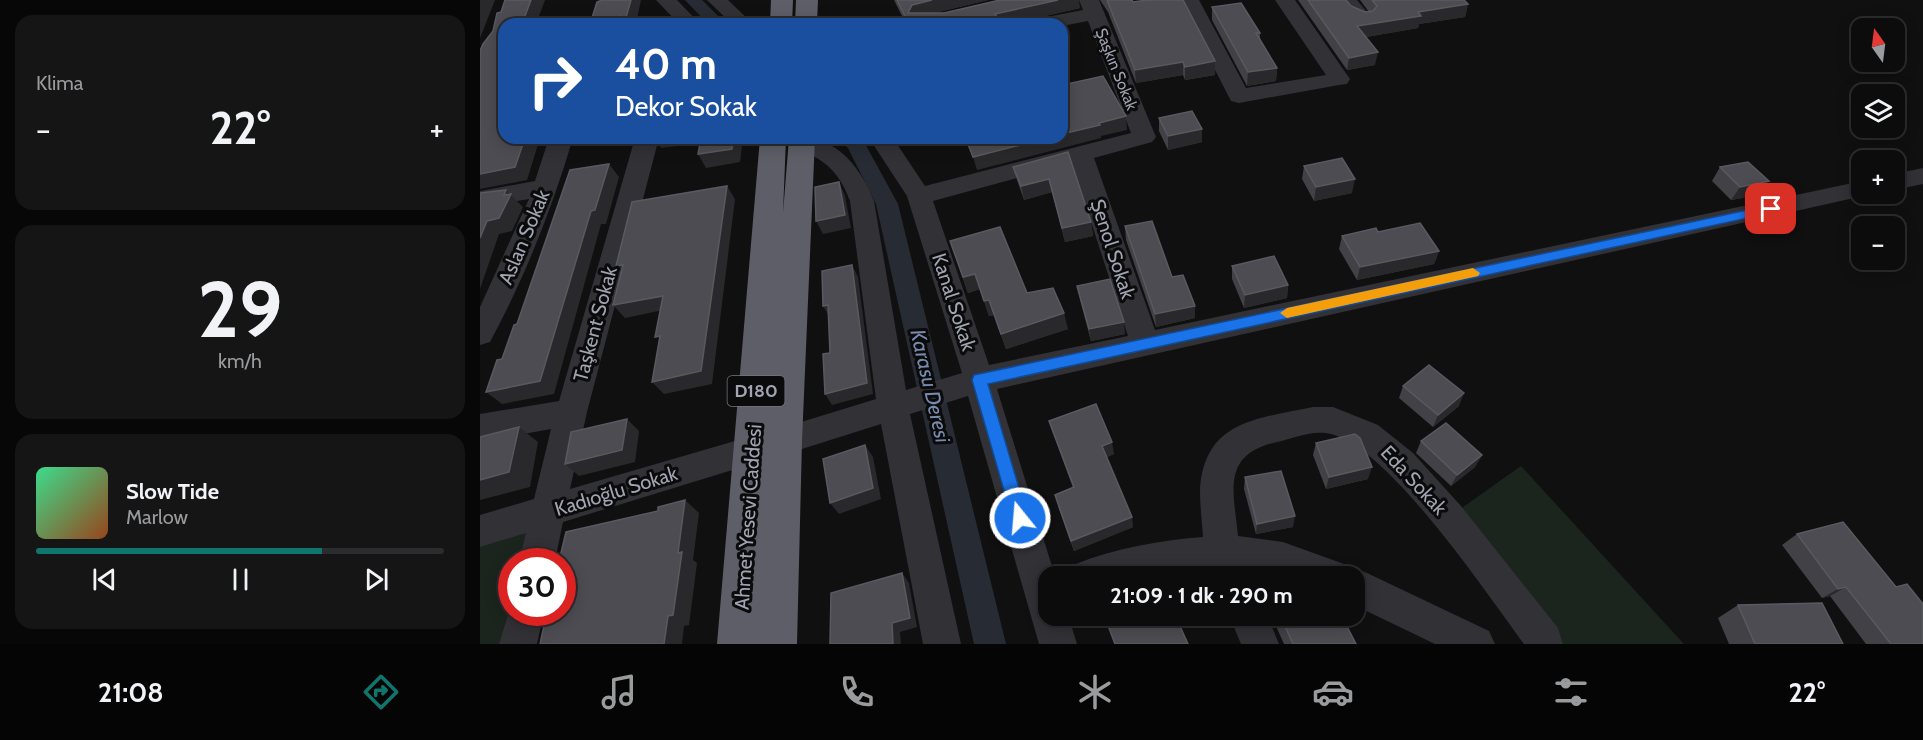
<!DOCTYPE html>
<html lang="tr">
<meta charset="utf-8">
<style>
:root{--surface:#0c0c0d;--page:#151516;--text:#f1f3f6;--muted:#9a9b9d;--line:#2c2c2e;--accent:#0f766e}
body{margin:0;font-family:Cabin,sans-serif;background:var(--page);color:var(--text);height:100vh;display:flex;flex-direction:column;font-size:22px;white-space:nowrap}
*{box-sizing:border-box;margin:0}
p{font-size:20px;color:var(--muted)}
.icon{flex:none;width:33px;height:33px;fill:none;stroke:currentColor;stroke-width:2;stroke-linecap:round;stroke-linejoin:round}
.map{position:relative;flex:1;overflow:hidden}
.drawer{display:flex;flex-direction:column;gap:15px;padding:15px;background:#070707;width:480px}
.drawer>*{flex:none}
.banner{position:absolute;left:18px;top:18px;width:570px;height:126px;border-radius:18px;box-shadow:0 3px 15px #0003,0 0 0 2px var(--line);background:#1a4fa0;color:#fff;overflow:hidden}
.needle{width:39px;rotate:346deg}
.fabs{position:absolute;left:1371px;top:18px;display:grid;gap:12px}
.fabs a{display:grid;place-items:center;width:54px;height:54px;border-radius:12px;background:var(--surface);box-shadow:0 3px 15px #0003,0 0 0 2px var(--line);font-size:30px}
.speed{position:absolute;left:18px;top:548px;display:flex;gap:12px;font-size:30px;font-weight:700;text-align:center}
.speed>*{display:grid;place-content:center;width:78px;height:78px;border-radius:50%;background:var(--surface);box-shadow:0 3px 15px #0003,0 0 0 2px var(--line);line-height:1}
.speed .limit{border:9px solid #d22;background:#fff;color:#111}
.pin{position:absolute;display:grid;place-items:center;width:51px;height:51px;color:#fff;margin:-26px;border-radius:12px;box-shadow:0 3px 9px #0006}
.me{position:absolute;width:66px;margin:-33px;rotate:343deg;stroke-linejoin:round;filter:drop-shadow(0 0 4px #0008)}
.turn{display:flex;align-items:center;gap:21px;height:126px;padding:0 18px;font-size:27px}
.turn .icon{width:78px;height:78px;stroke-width:2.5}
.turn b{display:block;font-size:42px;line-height:51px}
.big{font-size:45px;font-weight:700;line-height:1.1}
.drawer .widget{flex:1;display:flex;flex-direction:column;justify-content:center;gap:9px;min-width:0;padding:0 21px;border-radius:18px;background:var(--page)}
.drawer .dial{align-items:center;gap:0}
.dial b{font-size:78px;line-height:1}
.song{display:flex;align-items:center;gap:18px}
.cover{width:72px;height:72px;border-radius:9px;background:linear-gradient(135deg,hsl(150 70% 55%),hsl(20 70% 35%))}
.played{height:6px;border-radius:3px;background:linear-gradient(90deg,var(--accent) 70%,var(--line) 70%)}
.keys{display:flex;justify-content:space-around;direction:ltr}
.heat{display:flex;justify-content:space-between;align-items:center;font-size:33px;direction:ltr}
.trip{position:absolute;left:558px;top:566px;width:327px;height:60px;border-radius:18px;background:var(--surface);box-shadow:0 3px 15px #0003,0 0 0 2px var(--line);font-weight:700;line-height:60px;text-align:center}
.tabs{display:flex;height:96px;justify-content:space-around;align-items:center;background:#050505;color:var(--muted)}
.tabs .icon{width:42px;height:42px}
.tabs .on{color:var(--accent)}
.tabs b{font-size:27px;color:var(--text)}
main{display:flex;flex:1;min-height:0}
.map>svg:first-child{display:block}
</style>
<main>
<section class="drawer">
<div class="widget"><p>Klima</p>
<div class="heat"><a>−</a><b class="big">22°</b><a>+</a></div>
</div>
<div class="widget dial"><b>29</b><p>km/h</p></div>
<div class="widget">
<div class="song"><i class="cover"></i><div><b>Slow Tide</b><p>Marlow</p></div></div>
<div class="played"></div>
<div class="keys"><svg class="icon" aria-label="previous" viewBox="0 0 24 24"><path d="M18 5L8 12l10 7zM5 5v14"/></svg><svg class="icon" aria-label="pause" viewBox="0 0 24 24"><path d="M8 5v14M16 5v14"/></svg><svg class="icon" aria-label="next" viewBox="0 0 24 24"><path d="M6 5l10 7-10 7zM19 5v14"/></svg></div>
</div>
</section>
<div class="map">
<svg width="1443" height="644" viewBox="0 0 1443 644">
<rect width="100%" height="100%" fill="#101011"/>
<g fill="#1c241e">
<polygon points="1041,466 1204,644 1064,644 969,517"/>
<polygon points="68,511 57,561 32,561 32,612 38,644 0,644 0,531"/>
</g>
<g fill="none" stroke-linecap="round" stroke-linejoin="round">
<g fill="#272c34" fill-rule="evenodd">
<polygon points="205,0 222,0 246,24 228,24"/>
<polygon points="358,138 383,140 418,204 526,644 494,644 396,204 368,148"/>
</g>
<g fill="#313136" fill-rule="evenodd">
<polygon points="176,0 197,0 220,24 199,24"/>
<polygon points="227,0 248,0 273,24 252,24"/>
<path d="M599,0H619L676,137L672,142L614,158L675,330L1382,181V194H1392L517,389L575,576H568V615H588L597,644H559L488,396L430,414L481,644H443L401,424L303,455L292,451L287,441L292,431L396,399L370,201C362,180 352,165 331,155C323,152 315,151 310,144L314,139C354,132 381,168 394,201L426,390L482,373L427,196L389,138H413L445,186L651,133L608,21L582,26L548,24L551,20L603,10ZM592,163L648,336L509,365L453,201Z"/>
<polygon points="699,0 719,0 766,88 846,75 795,0 815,0 870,79 867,84 859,85 759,103 751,101"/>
<path d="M857,0H877L892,18L889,22C873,26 866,12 857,0Z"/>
<path d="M69,138H93C72,209 45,277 10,342L0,345V307L49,199L0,207V191L55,181Z"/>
<polygon points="155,138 179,138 107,412 90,489 272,436 283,440 288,450 283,460 272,464 83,522 75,561 39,561 46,533 0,547 0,515 54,499 71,429 0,442 0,414 79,401"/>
<polygon points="1443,168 1443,184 1414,190 1414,174"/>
<path d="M833,407H853L898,425L933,453L981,506L1078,628L1083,644H1044C1006,593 910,449 851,434C833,429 811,439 793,443C741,456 754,493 758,536L803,542L864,564L867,571L874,568L887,573L1009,631L1015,644H955L874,605V576H803L767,570L770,576H734L732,570L686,576H591L596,564C635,548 682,540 723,537C722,522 720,506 720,491C724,420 777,419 833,407Z"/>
<polygon points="32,602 32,612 64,612 57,644 19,644"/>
<polygon points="749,615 787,615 799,644 761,644"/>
</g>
<g fill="#5d5e67" fill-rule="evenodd">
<polygon points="291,0 313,0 312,24 290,24"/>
<polygon points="316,0 338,0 337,24 315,24"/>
<polygon points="280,138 306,138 303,213 309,138 335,138 322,441 317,644 237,644"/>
</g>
</g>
<g fill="#414146">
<polygon points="414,0 508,0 454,13 600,8 530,24 426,24"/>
<polygon points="620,0 652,0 653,2 735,75 705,80 703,75 656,83 628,12"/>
<polygon points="818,0 866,0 871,6 885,12 889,12 880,0 984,0 988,4 985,17 939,24 938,28 886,37 895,65 867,70"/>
<polygon points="732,7 780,33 780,39 797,68 796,81 767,86 732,20"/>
<polygon points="679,118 722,129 722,142 688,150 679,131"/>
<polygon points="588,152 611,222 613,236 585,242 572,192 544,200 537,180 533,167"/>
<polygon points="824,166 872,193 834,201 822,179"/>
<polygon points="1240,167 1279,195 1251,200 1232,181"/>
<polygon points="645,226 692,277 715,318 676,327 646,240"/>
<polygon points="898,232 959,251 954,264 877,280 859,249 862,236"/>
<polygon points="470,241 547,293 588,329 526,349 514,315 509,316 500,289 488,293"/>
<polygon points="752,266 808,285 807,298 764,308 752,279"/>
<polygon points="597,286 645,334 611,341 600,299"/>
<polygon points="923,386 979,406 953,427 919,398"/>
<polygon points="569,421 634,454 627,457 653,527 594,551 578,506 593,488 573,433"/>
<polygon points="941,441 1002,455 995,467 971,486 936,453"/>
<polygon points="836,443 888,479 846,489 833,455"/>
<polygon points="765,477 813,527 776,534 764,489"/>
<polygon points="1317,534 1443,644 1386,644 1350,596 1342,598 1302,545"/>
<polygon points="1258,605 1363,644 1249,644 1238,618"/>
<polygon points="791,615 861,615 876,644 804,644"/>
</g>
<g fill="#29292c">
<polygon points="0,0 15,0 0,38"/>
<polygon points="51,0 65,0 56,24 42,24"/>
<polygon points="151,0 161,0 156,24 147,24 145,21"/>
<polygon points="452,0 508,0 435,18 428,13 432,5"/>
<polygon points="578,0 599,0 600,8 530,24 517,24 515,14"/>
<polygon points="988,4 985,17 939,24 938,28 875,39 877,26 938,12"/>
<polygon points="141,16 146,24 140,24"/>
<polygon points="898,52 895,65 867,70 869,58"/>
<polygon points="735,61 735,75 705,80 705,67"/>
<polygon points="703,62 703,75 656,83 655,70"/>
<polygon points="797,68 796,81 767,86 768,72"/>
<polygon points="646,116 647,130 621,136 621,138 497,170 493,157 568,138 582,138 582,134 619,123"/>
<polygon points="722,129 722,142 688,150 688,136"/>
<polygon points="45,138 60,138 47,180 0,189 0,174"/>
<polygon points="174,138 228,138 231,142 181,148"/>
<polygon points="253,138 263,138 260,162 226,168 218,154"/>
<polygon points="129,164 139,177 126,224 121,224 74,394 22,404 6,392 111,211"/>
<polygon points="569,179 572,192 544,200 541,186"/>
<polygon points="875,179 872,193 834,201 836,187"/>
<polygon points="1289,181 1279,195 1251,200 1260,187"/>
<polygon points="359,182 365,196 371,228 343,234 336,221"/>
<polygon points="247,186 255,199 232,384 184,394 172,382"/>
<polygon points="26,190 43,207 32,231 19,234 0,289 0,238 7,221 24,195"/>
<polygon points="611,222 613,236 585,242 582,228"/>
<polygon points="959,251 954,264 877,280 880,267"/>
<polygon points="143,265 147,279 136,266"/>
<polygon points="372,265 378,277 393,394 352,405 345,394"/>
<polygon points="495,274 500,289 488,293 483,277"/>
<polygon points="808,285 807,298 764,308 765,295"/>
<polygon points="183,296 193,308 145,318 133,305"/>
<polygon points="509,300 514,315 509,316 504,301"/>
<polygon points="348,305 350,318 343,306"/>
<polygon points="715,306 715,318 676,327 675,314"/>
<polygon points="584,313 588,329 526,349 521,334"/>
<polygon points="644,322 645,334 611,341 609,329"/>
<polygon points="984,393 979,406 953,427 958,415"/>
<polygon points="147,419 159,431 155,462 99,476 85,464"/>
<polygon points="39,427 58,442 50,487 0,500 0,480"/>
<polygon points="632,442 634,454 625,458 622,446"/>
<polygon points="385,445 393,457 401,499 359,514 350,503"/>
<polygon points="1002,455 995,467 971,486 977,475"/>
<polygon points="892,467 888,479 846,489 849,477"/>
<polygon points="205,500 219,513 213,560 217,563 209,625 204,626 202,644 184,644"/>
<polygon points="815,516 813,527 776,534 777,524"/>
<polygon points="652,517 653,527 594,551 591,541"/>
<polygon points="422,573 429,583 437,627 420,632 421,644 413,644 412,623"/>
<polygon points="1366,587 1350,596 1342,598 1358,589"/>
</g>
<g fill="#4c4c52" stroke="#595a61" stroke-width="1.5">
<polygon points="25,0 51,0 42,24 24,24 24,138 45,138 35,167 0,174 0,51 3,44 13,31 17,13 21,12"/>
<polygon points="122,0 151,0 145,21 141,16 140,24 110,24 117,2"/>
<polygon points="417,0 452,0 432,5 428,13 464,13 520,0 578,0 515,14 521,24 429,24"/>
<polygon points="627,0 652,0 653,2 667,0 703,0 735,61 705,67 703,62 655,70"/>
<polygon points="828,0 866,0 871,6 885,12 893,11 897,6 892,0 984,0 988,4 938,12 941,16 877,26 898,52 869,58"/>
<polygon points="761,3 780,33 776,33 797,68 768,72 732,7"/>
<polygon points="623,76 646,116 619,123 620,125 582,134 582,85"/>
<polygon points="712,111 722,129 688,136 679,118"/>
<polygon points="221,138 253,138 252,149 218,154"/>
<polygon points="490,138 568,138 493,157 486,139"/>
<polygon points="588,152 611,222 582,228 569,179 541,186 533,167"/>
<polygon points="862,158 875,179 836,187 824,166"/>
<polygon points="1268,162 1289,181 1260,187 1240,167"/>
<polygon points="129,164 115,210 111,211 60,381 6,392 17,360 22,359 34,325 37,324 90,170"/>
<polygon points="359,182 365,215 336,221 335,187"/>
<polygon points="247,186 221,371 172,382 180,336 175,337 183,296 133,305 143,265 136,266 152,202"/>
<polygon points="26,190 24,195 31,194 19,218 7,221 0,238 0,193"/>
<polygon points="672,221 692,277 703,275 715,306 675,314 645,226"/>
<polygon points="940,223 959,251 880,267 862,236 896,228 898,232"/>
<polygon points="520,227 547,293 573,288 584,313 521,334 509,300 504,301 495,274 483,277 470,241"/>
<polygon points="794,256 808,285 765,295 752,266"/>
<polygon points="372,265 387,383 345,394 343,354 350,353 348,305 343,306 342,271"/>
<polygon points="630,279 644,322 609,329 597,286"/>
<polygon points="949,365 984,393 958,415 923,386"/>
<polygon points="616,404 632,442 622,446 652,517 591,541 575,495 594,487 569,421"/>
<polygon points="147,419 142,450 85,464 91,432"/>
<polygon points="966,423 1002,455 977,475 941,441"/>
<polygon points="39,427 29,472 0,480 0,437"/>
<polygon points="875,434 880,438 892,467 849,477 836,443"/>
<polygon points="385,445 393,488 350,503 343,459"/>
<polygon points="801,471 815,516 777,524 765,477"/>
<polygon points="205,500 198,553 202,552 193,615 188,616 184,644 60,644 67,612 82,612 82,561 79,561 86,532 178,511 178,507"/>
<polygon points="1363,522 1416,587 1427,584 1443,604 1443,644 1411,644 1366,587 1358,589 1317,534"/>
<polygon points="838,570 841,576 823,576"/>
<polygon points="422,573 430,618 412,623 413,644 350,644 351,593"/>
<polygon points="1342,603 1363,644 1275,644 1258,605"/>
<polygon points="624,615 695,615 708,644 635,644"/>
<polygon points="800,615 861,615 876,644 813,644"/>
</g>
<polygon fill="#1a73e8" stroke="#114b97" stroke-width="1.5" points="1291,205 1295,206 1295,212 508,384 548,518 546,523 540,525 535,523 532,518 492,380 494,375"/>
<polygon fill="#f59e0b" points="993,268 1000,273 998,276 807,318 800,313 807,308"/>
<g text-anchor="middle" stroke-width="6" stroke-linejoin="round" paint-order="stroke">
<g font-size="16" fill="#a1a4b2" stroke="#0b0b0c">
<text transform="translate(637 69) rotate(68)" y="6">Şaşkın Sokak</text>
</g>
<rect fill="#0b0b0c" stroke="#747680" stroke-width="1.5" x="247.5" y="376" width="57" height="30" rx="4.5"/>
<g font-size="18" font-weight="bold" fill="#a1a4b2">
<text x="276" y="397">D180</text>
</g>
<g font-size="20" fill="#a1a4b2" stroke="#0b0b0c">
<text transform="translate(44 237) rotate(-67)" y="7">Aslan Sokak</text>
<text transform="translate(633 249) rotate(72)" y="7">Şenol Sokak</text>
<text transform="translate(474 302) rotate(72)" y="7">Kanal Sokak</text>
<text transform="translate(115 324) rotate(-75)" y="7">Taşkent Sokak</text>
<text transform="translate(934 480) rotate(47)" y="7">Eda Sokak</text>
<text transform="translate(136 491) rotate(-17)" y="7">Kadıoğlu Sokak</text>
<text transform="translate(268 517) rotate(-86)" y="7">Ahmet Yesevi Caddesi</text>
</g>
<g font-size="21" font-style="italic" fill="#788bad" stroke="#0b0b0c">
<text transform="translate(450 386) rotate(77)" y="7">Karasu Deresi</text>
</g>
</g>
</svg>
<div class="fabs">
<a><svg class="needle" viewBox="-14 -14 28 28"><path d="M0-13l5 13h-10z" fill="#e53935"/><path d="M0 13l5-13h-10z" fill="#9a9b9d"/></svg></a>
<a><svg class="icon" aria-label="layers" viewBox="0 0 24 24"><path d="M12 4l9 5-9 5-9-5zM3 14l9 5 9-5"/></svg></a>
<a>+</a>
<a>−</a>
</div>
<div class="speed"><div class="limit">30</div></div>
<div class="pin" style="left:1291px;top:209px;background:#d93025"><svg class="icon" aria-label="arrive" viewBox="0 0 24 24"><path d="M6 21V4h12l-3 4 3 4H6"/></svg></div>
<svg class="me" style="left:540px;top:518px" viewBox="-20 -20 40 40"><circle r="17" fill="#1a73e8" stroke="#fff" stroke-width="3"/><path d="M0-11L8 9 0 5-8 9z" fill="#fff"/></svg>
<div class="trip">21:09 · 1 dk · 290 m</div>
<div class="banner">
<div class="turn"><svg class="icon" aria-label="right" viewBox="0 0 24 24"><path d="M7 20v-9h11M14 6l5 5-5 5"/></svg><div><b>40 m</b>Dekor Sokak</div></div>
</div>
</div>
</main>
<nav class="tabs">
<b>21:08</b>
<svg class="icon on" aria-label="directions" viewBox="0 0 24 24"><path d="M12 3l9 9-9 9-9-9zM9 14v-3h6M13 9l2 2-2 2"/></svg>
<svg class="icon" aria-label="music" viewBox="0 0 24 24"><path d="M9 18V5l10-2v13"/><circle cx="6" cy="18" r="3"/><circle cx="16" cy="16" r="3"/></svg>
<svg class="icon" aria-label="phone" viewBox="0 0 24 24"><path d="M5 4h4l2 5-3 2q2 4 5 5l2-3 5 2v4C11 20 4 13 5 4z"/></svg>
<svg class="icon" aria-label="climate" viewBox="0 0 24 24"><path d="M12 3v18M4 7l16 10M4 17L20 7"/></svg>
<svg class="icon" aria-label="car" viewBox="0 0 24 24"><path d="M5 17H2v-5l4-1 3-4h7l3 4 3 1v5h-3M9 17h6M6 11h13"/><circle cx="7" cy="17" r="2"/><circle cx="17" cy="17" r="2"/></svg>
<svg class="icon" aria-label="filters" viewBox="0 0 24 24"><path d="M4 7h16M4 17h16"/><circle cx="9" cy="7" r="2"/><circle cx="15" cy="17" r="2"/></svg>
<b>22°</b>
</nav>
